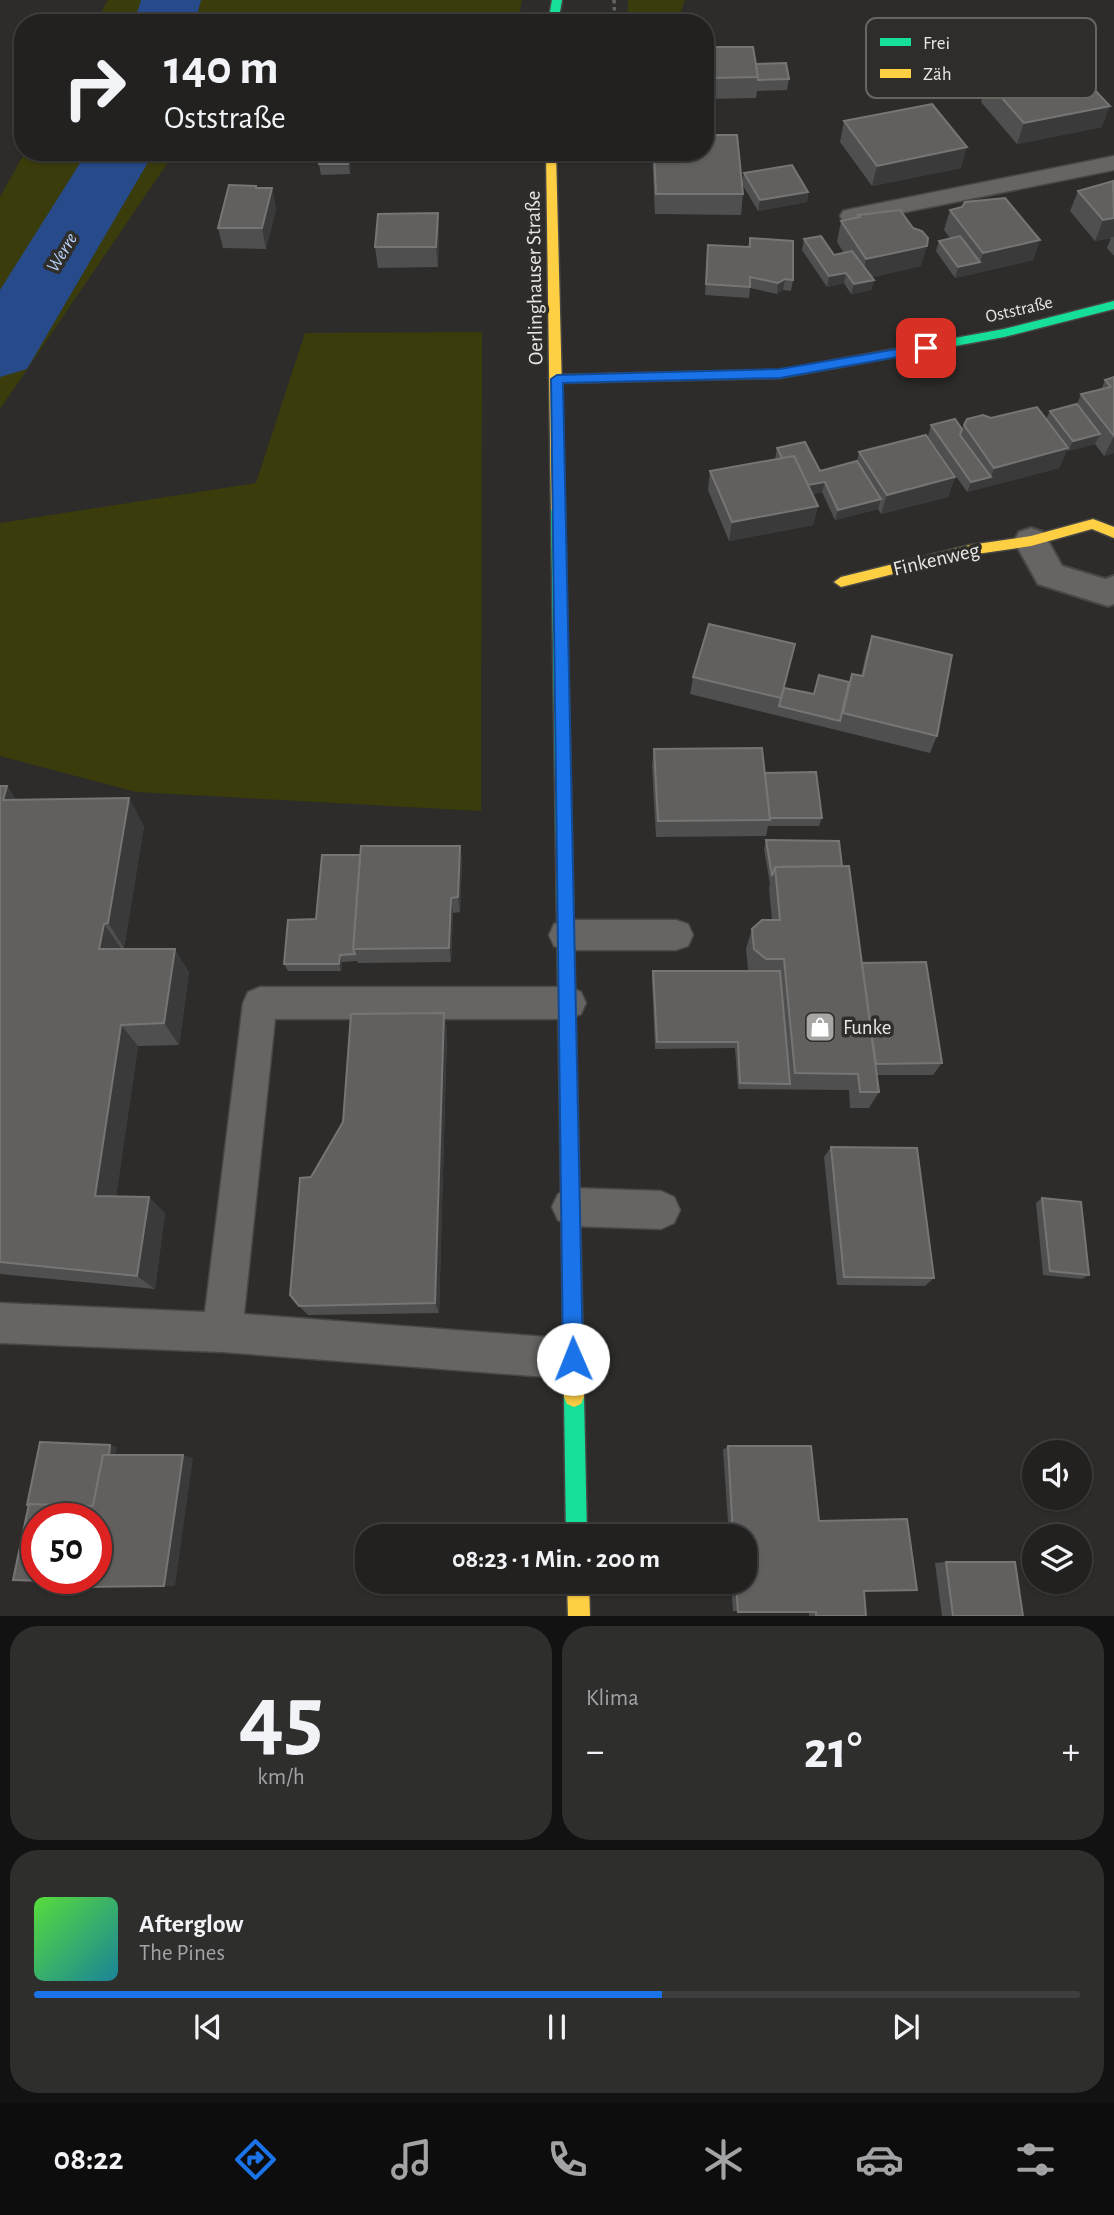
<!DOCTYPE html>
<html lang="de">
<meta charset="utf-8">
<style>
:root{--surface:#222120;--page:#2e2e2d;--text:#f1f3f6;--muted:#a2a3a5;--line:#3f3e3e;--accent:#1a73e8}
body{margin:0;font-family:"Alegreya Sans",sans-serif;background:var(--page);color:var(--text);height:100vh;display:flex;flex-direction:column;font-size:26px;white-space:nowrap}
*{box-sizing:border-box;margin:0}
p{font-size:23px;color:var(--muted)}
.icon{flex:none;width:38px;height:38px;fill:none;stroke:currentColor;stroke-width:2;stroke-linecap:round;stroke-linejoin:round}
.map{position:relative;height:1616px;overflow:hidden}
.panel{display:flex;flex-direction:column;gap:10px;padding:10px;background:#131212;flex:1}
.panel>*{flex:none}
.top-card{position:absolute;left:14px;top:14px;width:700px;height:147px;border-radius:28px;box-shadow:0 2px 5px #0004,0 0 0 2px var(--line);background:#222120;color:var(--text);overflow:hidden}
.fabs{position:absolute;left:1022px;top:1440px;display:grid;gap:14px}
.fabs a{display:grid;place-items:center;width:70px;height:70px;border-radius:50%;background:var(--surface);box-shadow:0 2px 5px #0004,0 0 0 2px var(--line);font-size:35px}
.speed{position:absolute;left:21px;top:1503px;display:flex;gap:14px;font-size:35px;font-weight:700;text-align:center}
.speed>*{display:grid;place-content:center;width:91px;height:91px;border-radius:50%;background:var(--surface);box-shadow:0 2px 5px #0004,0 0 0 2px var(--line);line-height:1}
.speed .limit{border:10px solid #d22;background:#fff;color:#111}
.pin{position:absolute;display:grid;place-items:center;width:60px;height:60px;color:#fff;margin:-30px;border-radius:14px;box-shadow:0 4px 10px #0006}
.me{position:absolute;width:77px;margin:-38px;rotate:359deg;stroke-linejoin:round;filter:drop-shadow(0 0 5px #0008)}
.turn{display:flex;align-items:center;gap:24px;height:147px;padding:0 35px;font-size:32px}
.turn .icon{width:91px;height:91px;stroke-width:2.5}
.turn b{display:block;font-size:49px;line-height:60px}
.big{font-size:52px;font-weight:600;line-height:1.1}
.panel .widget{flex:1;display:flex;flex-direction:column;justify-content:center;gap:10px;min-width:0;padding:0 24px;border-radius:28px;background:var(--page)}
.panel .dial{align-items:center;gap:0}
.dial b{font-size:91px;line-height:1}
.song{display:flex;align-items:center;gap:21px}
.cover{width:84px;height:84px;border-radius:10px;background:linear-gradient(135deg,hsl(110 70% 55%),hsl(190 70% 35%))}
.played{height:7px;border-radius:4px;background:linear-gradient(90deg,var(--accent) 60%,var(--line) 60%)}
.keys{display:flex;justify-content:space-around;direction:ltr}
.heat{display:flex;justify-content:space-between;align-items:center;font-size:38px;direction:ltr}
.panel .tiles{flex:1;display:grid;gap:10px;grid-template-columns:1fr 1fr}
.widget:last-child{grid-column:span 2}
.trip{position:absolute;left:355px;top:1524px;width:402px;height:70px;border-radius:28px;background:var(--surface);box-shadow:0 2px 5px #0004,0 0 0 2px var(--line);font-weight:600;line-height:70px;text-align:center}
.menu{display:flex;height:112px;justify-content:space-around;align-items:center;background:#0e0d0d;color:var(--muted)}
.menu .icon{width:49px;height:49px}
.menu .current{color:var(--accent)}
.menu b{font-size:32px;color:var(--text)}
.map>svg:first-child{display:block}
</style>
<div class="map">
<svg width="1114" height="1617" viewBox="0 0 1114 1617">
<rect width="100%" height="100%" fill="#2d2c2a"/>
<g fill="#3a3c0c">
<polygon points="108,0 522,0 518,23 95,23"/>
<polygon points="628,0 685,0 677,23 627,23"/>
<polygon points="25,152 175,152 0,409 0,197"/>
<polygon points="482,332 481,811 136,792 0,756 0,523 256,483 305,333"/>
</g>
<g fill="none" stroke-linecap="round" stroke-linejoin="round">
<g fill="#274a8a" fill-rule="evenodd">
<polygon points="141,0 201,0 195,23 134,23"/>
<polygon points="87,152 154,152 27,369 0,377 0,290"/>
</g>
<g stroke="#474745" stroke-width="3">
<g id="lane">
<polygon points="1114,156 1114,170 851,223 843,221 840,216 843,211 851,209"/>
<polygon points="566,920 676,920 688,924 693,935 688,946 676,950 566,950 554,946 549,935 554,924"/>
<polygon points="260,987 569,987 581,992 586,1003 581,1014 569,1019 275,1019 244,1314 573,1339 587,1345 593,1359 587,1373 573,1379 222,1352 0,1343 0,1303 205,1312 243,1003 248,992"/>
<polygon points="571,1188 661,1191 674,1197 680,1210 674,1223 661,1229 571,1226 558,1220 552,1207 558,1194"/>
</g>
</g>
<g stroke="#474745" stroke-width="4">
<polygon id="street" points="1031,528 1043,532 1062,566 1105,579 1114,576 1114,604 1108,606 1038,584 1014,541 1019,532"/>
</g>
<g stroke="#474745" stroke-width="3">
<g id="fast">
<polygon points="552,0 562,0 558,23 548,23"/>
<polygon points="1114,301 1114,309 1004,337 780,378 557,383 551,379 557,375 780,370 1004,329"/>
<polygon points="558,505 565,510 578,1123 575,1129 569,1132 563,1129 560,1123 551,510"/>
<polygon points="574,1387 581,1390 584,1397 587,1536 566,1536 564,1397 567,1390"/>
</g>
</g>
<g stroke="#474745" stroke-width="3">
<g id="slow">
<polygon points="546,152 556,152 565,510 558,515 551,510"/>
<polygon points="1093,519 1114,527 1114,538 1092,529 1031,546 970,555 841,587 834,582 841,577 970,545 1031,536"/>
<polygon points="569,1114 575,1117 578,1123 584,1397 581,1404 574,1407 567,1404 564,1397 560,1123 563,1117"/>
<polygon points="567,1582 589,1582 590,1617 568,1617"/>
</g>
</g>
<polyline stroke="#636361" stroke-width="3.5" stroke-dasharray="3.5 3.5" stroke-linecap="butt" points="614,0 615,23"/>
<use href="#lane" fill="#666564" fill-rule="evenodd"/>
<use href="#street" fill="#666564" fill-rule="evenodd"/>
<use href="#fast" fill="#16e098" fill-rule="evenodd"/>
<use href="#slow" fill="#ffcf43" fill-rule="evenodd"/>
</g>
<g fill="#504f4f">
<polygon points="707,47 756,64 789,79 787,90 757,91 756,98 709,99 705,68"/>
<polygon points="987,81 1102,127 1017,144 981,102"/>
<polygon points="844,121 961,168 872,186 840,142"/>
<polygon points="320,152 351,152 350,174 321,175 319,164"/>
<polygon points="407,152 472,152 472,154 420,154"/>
<polygon points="652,152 705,152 742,183 744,173 808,192 807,202 758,211 742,184 743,194 741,215 655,214"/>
<polygon points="1114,182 1114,256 1107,248 1111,238 1095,241 1070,211 1078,191"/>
<polygon points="256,186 257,188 272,188 276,209 266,249 223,248 218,228"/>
<polygon points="950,210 1040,240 1033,260 955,278 936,251 939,241 950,238 944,230"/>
<polygon points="438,213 439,233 438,267 378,268 375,247"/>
<polygon points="858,215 921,266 872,277 874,280 871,290 851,294 844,283 827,287 802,250 804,239 834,255 844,253 837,242 841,221 858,218"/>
<polygon points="750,238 793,280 791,291 783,290 777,294 750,288 749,298 705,295 708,245 748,247"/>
<polygon points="1114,377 1114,453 1104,456 1095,444 1068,451 1067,450 1059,468 967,492 928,436 931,425 962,429 967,419 1046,419 1050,411 1077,404 1081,394 1101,390 1105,380"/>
<polygon points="777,448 820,471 857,461 859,452 955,477 948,497 881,514 878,509 835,520 822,492 812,494 818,506 813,525 729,541 708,490 710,471 775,459"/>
<polygon points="872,636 937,736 930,753 690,694 693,677 782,693 813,694 849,682 852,674 861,676 866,654"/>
<polygon points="654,749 765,773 822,818 819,826 768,826 766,836 656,837 652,766"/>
<polygon points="0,786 7,786 16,800 144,826 124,948 121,948 120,949 189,972 179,1045 138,1046 116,1196 165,1213 155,1289 0,1274"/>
<polygon points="766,840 842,866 862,963 942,1063 933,1075 877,1075 879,1092 869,1108 850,1108 849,1090 738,1089 735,1048 655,1049 652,978 653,971 750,971 748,969 746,949 752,929 772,920 769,888 770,884 764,849"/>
<polygon points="460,846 462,861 460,912 453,913 451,962 358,963 357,961 342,962 341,971 288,971 284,964 360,855"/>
<polygon points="444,1013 447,1031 439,1313 308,1315 299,1306 311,1177"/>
<polygon points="831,1147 934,1278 925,1286 837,1285 824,1157"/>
<polygon points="1042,1198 1089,1275 1082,1279 1043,1275 1036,1203"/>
<polygon points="728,1446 819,1521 864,1591 866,1616 809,1616 809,1612 733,1611 731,1582 746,1582 746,1536 729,1536 723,1450"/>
<polygon points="946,1562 1023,1616 942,1616 935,1563"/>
</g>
<g fill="#3b3a3a">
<polygon points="1110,106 1102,127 1017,144 1024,123"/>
<polygon points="967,147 961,168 872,186 877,166"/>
<polygon points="349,152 351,152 351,157 350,174 348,164"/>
<polygon points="272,188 276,209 266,249 262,228"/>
<polygon points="808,192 807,202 758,211 760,200"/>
<polygon points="438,213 439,233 438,267 436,247"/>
<polygon points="1114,218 1114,237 1095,241 1103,220"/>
<polygon points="1040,240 1033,260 955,278 958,267 980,262 983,253"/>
<polygon points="927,246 921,266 862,279 866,259"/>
<polygon points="846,273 844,283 827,287 829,276"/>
<polygon points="785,279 783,290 777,294 778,283"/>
<polygon points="874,280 871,290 851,294 854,284"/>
<polygon points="1100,434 1095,444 1068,451 1073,441"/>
<polygon points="1114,436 1114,453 1104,456"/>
<polygon points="1068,448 1059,468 967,492 971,482 991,477 994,468"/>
<polygon points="955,477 948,497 881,514 887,495"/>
<polygon points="825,482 822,492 799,496 802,486"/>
<polygon points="881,499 878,509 835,520 838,510"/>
<polygon points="818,506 813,525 729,541 732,522"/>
<polygon points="7,786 26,814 3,800"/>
<polygon points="129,798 144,826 124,948 108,923"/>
<polygon points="460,846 462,861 460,912 458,897"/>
<polygon points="451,898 453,913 451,962 449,948"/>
<polygon points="104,924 121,948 116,973 99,949"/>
<polygon points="175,949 189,972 179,1045 164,1023"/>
<polygon points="340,955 342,962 341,971 339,964"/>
<polygon points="444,1013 447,1031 439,1313 435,1303"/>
<polygon points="121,1025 138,1046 114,1212 95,1196"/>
<polygon points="149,1197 165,1213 155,1289 137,1276"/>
<polygon points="110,1445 117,1447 105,1508 99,1507"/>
<polygon points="183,1455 193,1458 175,1586 164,1586"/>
</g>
<g fill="#61605f" stroke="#767574" stroke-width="2" fill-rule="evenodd">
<polygon points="707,47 753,47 758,77 711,78"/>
<polygon points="786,63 789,79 758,80 756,64"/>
<polygon points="1071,65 1110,106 1024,123 987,81"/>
<polygon points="932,104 967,147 877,166 844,121"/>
<polygon points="705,135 737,135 743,194 656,194 654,152 705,152"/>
<polygon points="320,152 349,152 348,164 319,164"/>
<polygon points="792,165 808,192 760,200 744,173"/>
<polygon points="1113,181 1114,218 1103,220 1078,191"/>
<polygon points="229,185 256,186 256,188 272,188 262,228 218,228"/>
<polygon points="1005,198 1040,240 983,253 950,210 962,207 965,202"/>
<polygon points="900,210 913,228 922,231 928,238 927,246 866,259 841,221 860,217 858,215"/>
<polygon points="438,213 436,247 375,247 378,214"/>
<polygon points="821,236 834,255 852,251 874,280 854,284 846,273 829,276 804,239"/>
<polygon points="960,236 980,262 958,267 939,241"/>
<polygon points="750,238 793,241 793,280 785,279 778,283 750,277 750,287 706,284 708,245 750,247"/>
<polygon points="1114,377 1114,436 1081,394 1111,387 1105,380"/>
<polygon points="1077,404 1100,434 1073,441 1050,411"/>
<polygon points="1037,407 1068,448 994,468 964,425 967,419 983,415 991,418"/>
<polygon points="955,419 962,429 960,435 991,477 971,482 931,425"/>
<polygon points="926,435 955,477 887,495 859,452"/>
<polygon points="805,442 820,471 857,461 881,499 838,510 825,482 808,485 794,456 782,458 777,448"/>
<polygon points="794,456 818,506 732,522 710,471"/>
<polygon points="709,624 795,644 781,698 693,677"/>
<polygon points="872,636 952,655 937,736 843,713 852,674 863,676"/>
<polygon points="819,675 849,682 840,721 779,706 784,688 814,694"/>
<polygon points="762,748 770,820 658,821 654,749"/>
<polygon points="816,772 822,818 770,818 765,773"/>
<polygon points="0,786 7,786 3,800 129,798 108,923 104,924 99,949 175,949 164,1023 121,1025 95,1196 149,1197 137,1276 0,1262"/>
<polygon points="766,840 839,841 842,866 775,867 772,876"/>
<polygon points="361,846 460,846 458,897 451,898 449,948 353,949"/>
<polygon points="322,855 360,855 353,949 355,954 340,955 339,964 284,964 288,920 316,919"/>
<polygon points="849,866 879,1092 860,1092 858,1074 795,1073 784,959 766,959 754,949 752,929 762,920 780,920 775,867"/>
<polygon points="926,962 942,1063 876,1064 862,963"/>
<polygon points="653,971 780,971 790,1084 740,1083 738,1042 657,1042"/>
<polygon points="444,1013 435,1303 299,1306 290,1295 300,1178 311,1177 343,1122 351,1014"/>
<polygon points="831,1147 917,1148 934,1278 844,1277"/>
<polygon points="1042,1198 1081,1202 1089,1275 1050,1271"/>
<polygon points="40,1442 110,1445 109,1455 103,1455 93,1506 27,1505"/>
<polygon points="728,1446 811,1446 819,1521 907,1519 917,1590 864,1591 866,1616 816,1616 816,1612 738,1612 736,1582 746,1582 746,1536 733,1536"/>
<path d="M103,1455H183L164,1586L78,1587L79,1582L13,1580L29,1504L93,1506ZM37,1519H96V1578H37Z"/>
<polygon points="946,1562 1015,1562 1023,1616 953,1616"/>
</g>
<polygon fill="#1a73e8" stroke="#114b97" stroke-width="2" points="926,344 931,345 931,351 780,378 563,383 583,1359 580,1366 573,1369 566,1366 563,1359 551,379 557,375 780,369"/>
<defs>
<g id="shop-square" transform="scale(1.575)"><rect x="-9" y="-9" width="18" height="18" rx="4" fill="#a7a6a4" stroke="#2e2d29"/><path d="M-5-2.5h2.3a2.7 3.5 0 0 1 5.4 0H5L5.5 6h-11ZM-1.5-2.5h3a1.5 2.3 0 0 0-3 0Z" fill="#fff"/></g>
</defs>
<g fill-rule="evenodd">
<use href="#shop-square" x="820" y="1027"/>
</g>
<g text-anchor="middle" stroke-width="7" stroke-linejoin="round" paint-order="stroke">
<g font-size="18" fill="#e8e7e5" stroke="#2e2d29">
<text transform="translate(1019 309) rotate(-13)" y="6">Oststraße</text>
</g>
<g font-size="19" font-style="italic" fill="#b9d1f9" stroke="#2e2d29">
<text transform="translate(61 252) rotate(-59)" y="7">Werre</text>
</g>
<g font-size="21" fill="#e8e7e5" stroke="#2e2d29">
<text transform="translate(534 278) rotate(-91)" y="7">Oerlinghauser Straße</text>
<text transform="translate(936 559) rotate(-13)" y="7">Finkenweg</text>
</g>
<g font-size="21" fill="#e8e7e5" stroke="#2e2d29" text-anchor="start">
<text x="843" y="1034">Funke</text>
</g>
</g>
<rect x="866" y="18" width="230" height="80" rx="10" fill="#2e2d29" stroke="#666561" stroke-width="2"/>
<rect x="880" y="38" width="31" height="8" fill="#16e098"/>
<rect x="880" y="69" width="31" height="9" fill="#ffcf43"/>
<g font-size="19" fill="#e8e7e5">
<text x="923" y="49">Frei</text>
<text x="923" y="80">Zäh</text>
</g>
</svg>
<div class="fabs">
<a><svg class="icon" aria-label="sound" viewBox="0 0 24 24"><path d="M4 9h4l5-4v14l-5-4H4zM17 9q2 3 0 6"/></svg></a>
<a><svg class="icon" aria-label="layers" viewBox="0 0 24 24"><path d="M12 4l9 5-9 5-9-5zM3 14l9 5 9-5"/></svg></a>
</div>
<div class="speed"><div class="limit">50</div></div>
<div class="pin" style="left:926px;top:348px;background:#d93025"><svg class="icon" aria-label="arrive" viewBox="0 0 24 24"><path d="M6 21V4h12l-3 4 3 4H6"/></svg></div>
<svg class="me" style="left:573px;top:1359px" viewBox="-20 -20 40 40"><circle r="19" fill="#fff"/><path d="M0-13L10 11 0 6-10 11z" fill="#1a73e8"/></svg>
<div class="trip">08:23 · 1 Min. · 200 m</div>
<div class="top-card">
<div class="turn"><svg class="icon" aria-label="right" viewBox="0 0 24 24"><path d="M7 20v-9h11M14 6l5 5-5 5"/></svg><div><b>140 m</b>Oststraße</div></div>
</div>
</div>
<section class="panel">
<div class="tiles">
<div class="widget dial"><b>45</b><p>km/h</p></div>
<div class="widget"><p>Klima</p>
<div class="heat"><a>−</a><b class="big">21°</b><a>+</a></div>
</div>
<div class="widget">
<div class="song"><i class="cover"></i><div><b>Afterglow</b><p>The Pines</p></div></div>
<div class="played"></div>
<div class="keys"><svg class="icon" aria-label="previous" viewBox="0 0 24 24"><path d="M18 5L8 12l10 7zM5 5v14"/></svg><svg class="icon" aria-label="pause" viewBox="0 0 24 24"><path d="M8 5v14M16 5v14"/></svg><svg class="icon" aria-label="next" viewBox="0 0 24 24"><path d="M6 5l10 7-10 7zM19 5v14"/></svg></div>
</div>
</div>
</section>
<nav class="menu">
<b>08:22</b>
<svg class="icon current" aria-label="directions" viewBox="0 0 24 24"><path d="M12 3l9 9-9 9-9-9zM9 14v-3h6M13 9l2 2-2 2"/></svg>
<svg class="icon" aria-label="music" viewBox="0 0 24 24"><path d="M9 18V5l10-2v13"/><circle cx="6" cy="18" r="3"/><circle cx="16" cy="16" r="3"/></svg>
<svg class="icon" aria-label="phone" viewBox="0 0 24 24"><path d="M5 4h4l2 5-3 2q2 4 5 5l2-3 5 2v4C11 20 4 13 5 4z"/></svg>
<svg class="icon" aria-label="climate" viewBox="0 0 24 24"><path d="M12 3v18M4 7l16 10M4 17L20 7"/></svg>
<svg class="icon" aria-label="car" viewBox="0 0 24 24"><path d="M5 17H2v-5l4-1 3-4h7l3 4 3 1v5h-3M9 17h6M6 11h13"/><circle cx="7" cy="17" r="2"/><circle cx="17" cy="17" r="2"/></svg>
<svg class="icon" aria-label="filters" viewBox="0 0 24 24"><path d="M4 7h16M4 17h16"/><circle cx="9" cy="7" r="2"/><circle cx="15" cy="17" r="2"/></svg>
</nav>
